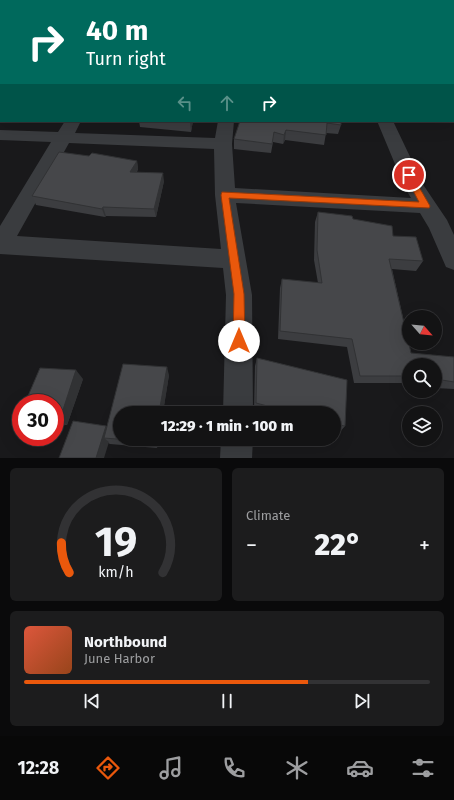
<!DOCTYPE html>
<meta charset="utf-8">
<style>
:root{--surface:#131314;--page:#1c1c1d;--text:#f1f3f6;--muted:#9d9ea0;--line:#323234;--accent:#ea580c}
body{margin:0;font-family:"Fira Sans",sans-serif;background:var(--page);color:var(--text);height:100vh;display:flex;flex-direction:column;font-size:15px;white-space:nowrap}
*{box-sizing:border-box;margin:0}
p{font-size:13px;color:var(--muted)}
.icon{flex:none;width:22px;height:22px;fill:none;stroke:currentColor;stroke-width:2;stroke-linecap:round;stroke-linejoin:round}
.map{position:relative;height:458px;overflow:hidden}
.panel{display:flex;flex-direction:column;gap:10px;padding:10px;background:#0a0a0b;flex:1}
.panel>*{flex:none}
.guide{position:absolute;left:0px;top:0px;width:454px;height:122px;box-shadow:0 4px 16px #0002,0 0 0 1px var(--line);background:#00695c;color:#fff;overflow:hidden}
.needle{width:26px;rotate:117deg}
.fabs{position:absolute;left:402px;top:310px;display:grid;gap:8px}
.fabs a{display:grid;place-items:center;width:40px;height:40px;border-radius:50%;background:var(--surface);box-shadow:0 4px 16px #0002,0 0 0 1px var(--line);font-size:20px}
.speed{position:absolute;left:12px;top:394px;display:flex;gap:8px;font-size:20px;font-weight:700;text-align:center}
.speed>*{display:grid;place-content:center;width:52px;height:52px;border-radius:50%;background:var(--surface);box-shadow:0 4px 16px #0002,0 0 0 1px var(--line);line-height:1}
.speed .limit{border:6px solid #d22;background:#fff;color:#111}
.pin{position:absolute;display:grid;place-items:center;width:34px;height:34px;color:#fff;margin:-17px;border:2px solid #fff;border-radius:50%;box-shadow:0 1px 4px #0007}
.me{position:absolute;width:44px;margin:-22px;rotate:0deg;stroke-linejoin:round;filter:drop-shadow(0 0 3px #0008)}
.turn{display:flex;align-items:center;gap:14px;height:84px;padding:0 20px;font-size:18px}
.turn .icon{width:52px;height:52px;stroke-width:2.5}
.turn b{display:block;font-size:28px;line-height:34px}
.lanes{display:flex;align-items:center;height:38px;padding:0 20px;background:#0003;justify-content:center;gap:20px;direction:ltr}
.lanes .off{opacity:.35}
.big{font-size:30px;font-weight:800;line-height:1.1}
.panel .widget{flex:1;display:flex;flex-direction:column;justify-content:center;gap:6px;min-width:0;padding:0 14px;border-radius:6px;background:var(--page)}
.panel .dial{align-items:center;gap:0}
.dial svg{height:104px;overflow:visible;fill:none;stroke:var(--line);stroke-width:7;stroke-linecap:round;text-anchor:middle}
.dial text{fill:var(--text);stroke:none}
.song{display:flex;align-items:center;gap:12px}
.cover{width:48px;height:48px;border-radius:6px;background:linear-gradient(135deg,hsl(10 70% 55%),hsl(20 70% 35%))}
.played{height:4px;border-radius:2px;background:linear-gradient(90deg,var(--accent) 70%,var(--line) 70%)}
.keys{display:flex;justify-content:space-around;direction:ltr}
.heat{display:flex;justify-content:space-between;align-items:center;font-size:22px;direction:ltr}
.panel .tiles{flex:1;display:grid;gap:10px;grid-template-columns:1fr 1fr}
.widget:last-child{grid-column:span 2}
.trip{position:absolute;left:113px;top:406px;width:228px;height:40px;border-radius:20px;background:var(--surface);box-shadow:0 4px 16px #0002,0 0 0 1px var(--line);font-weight:800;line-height:40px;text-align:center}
.tabs{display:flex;height:64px;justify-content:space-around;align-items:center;background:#080808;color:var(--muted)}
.tabs .icon{width:28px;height:28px}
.tabs .current{color:var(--accent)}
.tabs b{font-size:18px;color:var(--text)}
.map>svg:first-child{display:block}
</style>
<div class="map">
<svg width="454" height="458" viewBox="0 0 454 458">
<rect width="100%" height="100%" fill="#19191b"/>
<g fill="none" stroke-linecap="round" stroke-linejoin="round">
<g fill="#3a3c3f" fill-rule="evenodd">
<polygon points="23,0 35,0 22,1"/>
<rect x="239" y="0" width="12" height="1"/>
<rect x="338" y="0" width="12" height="1"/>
<polygon points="1,21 1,29 0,30 0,22"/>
<rect x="0" y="51" width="1" height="8"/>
<rect x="453" y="87" width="1" height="10"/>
<path d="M65,121H81L75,133L215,138L218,121H234L232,144L235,188L411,198L405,188L377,121H393L424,186L447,220L454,235V270L446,267L429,228L420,213L236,203L252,295L253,413H223L226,295L223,268L0,254V226L51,142L0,140V130L58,132ZM69,143L214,149L215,195L221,249L17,236Z"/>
<polygon points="221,439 253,439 252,458 220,458"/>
</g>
</g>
<g fill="#3c3d40">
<rect x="0" y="58" width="1" height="50"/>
<polygon points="139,121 193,121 191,132 140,127"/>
<polygon points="341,121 341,125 338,134 326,133 324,145 285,140 283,144 273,142 271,153 234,149 234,139"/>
<polygon points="89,156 137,161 138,169 137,172 164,181 156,217 106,216 105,217 36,205 32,196"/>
<polygon points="318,212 353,219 393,236 423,261 416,271 392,269 411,353 454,357 454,389 435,388 435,365 409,365 409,383 354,383 347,347 278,339 280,288 282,279 318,283 314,260 315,222"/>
<polygon points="257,358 347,380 345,426 339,433 334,431 334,413 266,413 254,410 255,366"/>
<polygon points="169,375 157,448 110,444 73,421 106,426 107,427"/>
<polygon points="83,379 67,425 55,424 55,403"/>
</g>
<g fill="#313234">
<polygon points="183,0 189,0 188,1 183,1"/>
<polygon points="191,121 193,121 191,132 190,122"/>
<polygon points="286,130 285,140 283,144 284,135"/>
<polygon points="137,161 138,169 132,180 130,172"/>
<polygon points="163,173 164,181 156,217 154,209"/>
<polygon points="103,207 106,216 105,217 102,209"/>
<polygon points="167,367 169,375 163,413 159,413"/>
<polygon points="76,370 83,379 67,425 60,419"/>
<polygon points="106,426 112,432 104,438 109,442 104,458 96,458"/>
<polygon points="154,439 159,439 157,448 154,442"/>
</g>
<g fill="#46474a" stroke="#313234">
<polygon points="148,0 183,0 183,1 147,1"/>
<polygon points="255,0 297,0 298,1 255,1"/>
<rect x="358" y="0" width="52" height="1"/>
<rect x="0" y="58" width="1" height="40"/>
<polygon points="175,121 191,121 190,122"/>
<polygon points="240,121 341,121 341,125 327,123 326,135 286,130 284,135 274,132 272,144 234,139"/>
<polygon points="59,152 89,156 92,153 137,161 130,172 163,173 154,209 103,207 102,209 32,196"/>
<polygon points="318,212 352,216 353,219 392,226 393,236 416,237 423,261 389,259 411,353 454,357 454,382 442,380 441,376 435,376 435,365 409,365 409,376 360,376 352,339 280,331 282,279 322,283 317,250"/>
<polygon points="257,358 347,380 345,426 334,424 334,413 294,413 256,403"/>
<polygon points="123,364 167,367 159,413 120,413 120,439 154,439 154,442 104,438"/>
<polygon points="40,368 76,370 60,419 55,418 55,403 25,403"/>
<polygon points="73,421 106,426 96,458 59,458"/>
</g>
<polygon fill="#ea580c" stroke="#983908" points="409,172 411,173 430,206 429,208 229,198 244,294 245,341 243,345 239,347 235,345 233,341 234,294 221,195 222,192 419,202 405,175"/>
</svg>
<div class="fabs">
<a><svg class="needle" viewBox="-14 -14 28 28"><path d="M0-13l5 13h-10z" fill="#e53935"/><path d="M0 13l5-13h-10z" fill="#9d9ea0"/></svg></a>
<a><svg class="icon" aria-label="search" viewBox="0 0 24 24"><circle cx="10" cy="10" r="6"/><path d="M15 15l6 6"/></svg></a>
<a><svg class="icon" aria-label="layers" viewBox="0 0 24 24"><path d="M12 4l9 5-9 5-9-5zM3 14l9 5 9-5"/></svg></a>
</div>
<div class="speed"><div class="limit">30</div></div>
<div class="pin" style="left:409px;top:175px;background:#d93025"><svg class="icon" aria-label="arrive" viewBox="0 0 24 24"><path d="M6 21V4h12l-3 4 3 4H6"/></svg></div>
<svg class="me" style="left:239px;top:341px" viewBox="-20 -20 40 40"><circle r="19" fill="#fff"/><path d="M0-13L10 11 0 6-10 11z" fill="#ea580c"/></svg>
<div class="trip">12:29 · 1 min · 100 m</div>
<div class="guide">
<div class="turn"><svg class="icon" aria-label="right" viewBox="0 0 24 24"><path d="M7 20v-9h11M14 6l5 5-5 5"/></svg><div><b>40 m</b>Turn right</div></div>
<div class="lanes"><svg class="icon off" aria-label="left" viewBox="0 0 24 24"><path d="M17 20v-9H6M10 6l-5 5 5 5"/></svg><svg class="icon off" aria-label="ahead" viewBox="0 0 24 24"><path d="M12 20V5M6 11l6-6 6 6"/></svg><svg class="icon" aria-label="right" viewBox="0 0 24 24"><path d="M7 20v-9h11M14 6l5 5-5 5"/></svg></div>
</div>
</div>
<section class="panel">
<div class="tiles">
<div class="widget dial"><svg viewBox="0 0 100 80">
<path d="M14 69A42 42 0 1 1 86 69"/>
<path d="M14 69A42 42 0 0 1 8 46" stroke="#ea580c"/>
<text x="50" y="56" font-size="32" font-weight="700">19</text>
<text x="50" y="72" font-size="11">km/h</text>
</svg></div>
<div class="widget"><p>Climate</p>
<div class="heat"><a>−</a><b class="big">22°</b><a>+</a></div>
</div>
<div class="widget">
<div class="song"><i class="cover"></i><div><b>Northbound</b><p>June Harbor</p></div></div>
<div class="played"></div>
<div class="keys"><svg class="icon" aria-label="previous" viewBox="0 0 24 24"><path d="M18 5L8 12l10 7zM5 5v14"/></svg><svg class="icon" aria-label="pause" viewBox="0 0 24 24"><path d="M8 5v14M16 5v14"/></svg><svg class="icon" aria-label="next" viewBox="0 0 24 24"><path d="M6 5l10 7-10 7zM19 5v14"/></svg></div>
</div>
</div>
</section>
<nav class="tabs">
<b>12:28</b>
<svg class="icon current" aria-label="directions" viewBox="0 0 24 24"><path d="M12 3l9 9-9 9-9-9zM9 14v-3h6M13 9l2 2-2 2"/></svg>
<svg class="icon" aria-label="music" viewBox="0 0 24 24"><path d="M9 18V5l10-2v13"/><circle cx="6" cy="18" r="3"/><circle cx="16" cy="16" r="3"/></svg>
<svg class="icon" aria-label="phone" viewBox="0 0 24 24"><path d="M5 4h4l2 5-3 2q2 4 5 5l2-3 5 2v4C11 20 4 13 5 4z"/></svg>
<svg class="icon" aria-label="climate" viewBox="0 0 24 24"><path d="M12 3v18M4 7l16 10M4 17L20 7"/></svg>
<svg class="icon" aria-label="car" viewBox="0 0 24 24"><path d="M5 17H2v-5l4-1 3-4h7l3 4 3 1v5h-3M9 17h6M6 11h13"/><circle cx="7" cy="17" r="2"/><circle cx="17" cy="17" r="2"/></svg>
<svg class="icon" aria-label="filters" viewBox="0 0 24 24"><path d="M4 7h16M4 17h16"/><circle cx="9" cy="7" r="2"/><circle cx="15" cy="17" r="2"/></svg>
</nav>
